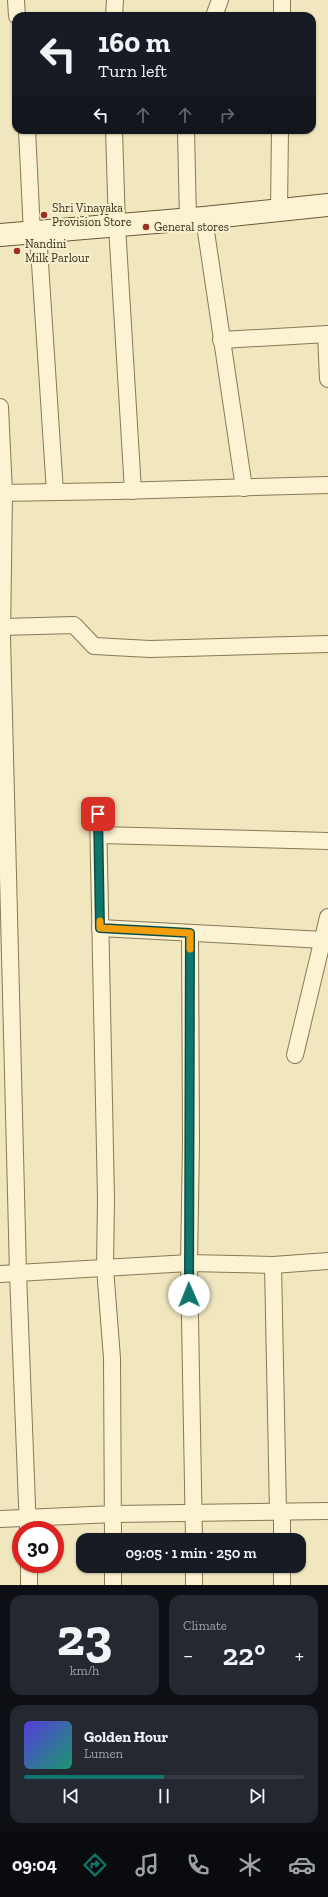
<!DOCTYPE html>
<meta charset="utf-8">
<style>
:root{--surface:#171b24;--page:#242831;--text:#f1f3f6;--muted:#9ea1a6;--line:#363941;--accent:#0f766e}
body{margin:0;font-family:"Zilla Slab",serif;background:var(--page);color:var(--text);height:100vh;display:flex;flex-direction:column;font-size:15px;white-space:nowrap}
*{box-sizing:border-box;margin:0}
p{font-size:13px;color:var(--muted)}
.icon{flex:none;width:22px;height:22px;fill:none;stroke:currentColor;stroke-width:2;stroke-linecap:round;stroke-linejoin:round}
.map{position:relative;height:1585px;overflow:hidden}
.sheet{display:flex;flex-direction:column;gap:10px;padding:10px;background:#0d0f14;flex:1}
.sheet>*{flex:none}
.hud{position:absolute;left:12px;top:12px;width:304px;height:122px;border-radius:12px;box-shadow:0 1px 3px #0004;background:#171b24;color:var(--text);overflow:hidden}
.speed{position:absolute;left:12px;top:1521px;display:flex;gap:8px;font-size:20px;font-weight:700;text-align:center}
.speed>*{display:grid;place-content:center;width:52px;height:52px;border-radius:50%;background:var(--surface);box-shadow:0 1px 3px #0004;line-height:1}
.speed .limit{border:6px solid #d22;background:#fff;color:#111}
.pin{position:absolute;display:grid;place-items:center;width:34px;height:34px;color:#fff;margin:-17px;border-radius:8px;box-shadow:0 2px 6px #0006}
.me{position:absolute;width:44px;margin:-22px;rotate:359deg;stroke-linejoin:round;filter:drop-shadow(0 0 3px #0008)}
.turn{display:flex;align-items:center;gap:14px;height:84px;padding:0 20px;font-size:18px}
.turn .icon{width:52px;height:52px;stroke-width:2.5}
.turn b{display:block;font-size:28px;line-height:34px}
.lanes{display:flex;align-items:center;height:38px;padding:0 20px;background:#0003;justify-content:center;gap:20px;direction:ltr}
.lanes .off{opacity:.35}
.big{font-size:30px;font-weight:600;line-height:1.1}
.sheet .tile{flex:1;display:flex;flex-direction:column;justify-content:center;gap:6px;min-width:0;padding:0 14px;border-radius:12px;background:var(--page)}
.sheet .dial{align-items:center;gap:0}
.dial b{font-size:52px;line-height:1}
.song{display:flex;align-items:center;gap:12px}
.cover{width:48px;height:48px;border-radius:6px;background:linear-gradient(135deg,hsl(250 70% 55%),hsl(160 70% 35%))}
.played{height:4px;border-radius:2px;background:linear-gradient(90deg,var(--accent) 50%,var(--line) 50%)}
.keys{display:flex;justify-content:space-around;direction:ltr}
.heat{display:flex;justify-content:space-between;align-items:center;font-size:22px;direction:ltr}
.sheet .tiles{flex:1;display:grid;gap:10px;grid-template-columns:1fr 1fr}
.tile:last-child{grid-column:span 2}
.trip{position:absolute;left:76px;top:1533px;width:230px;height:40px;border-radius:12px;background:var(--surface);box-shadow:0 1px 3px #0004;font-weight:600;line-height:40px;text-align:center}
.dock{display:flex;height:64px;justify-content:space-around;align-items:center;background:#090b0e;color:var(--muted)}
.dock .icon{width:28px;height:28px}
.dock .selected{color:var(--accent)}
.dock b{font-size:18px;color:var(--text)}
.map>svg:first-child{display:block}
</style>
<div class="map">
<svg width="328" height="1585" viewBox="0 0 328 1585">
<rect width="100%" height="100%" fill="#f1e7bf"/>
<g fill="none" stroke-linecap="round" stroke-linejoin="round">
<g stroke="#8b7756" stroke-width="18">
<g id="street">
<polyline points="16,0 17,16"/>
<polyline points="114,16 115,0"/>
<polyline points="214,16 220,0"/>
<polyline points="282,16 282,0"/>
<polyline points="27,130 32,233"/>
<polyline points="114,130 117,226 133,491"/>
<polyline points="186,130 188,220"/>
<polyline points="279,210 280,130"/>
<polyline points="204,218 244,488"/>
<polyline points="38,233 55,492"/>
<polyline points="326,334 328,379"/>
<polyline points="221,340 328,334"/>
<polyline points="0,407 4,493 2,637"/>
<polyline points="0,493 117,491 328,485"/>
<polyline points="2,627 74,625 94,646 150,649 328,644"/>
<polyline points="2,637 18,1273 28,1530"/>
<polyline points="98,814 106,1199 105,1268 112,1358 113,1540"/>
<polyline points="99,835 328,841"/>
<polyline points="100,928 324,940"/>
<polyline points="190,933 191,1142 189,1263 194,1540"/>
<polyline points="295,1055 328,917"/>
<polyline points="273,1265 278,1512"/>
<polyline points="0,1274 189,1263 273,1265 328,1261"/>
<polyline points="0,1519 114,1514 328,1511"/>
<polyline points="282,1540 282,1512"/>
<polyline points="29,1564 29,1585"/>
<polyline points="194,1566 194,1585"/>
<polyline points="113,1585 113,1566"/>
<polyline points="282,1585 282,1566"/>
</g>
</g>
<g stroke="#6c5839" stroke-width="24">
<polyline id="secondary" points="0,235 204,218 328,205"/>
</g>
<use href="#street" stroke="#fbf3d2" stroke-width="16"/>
<use href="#secondary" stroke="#fbf3d2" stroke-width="22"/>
</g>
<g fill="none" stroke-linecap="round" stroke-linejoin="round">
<g stroke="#0a4d48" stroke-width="10">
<polyline id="route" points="98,814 100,928 190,933 189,1295"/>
</g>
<use href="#route" stroke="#0f766e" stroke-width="7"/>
<polyline stroke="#f59e0b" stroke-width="7" points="100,921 100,928 190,933 190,949"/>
</g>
<g fill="#9e2d22" stroke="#f8f0cf" stroke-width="1.5">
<circle cx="44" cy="215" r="4"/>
<circle cx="146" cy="227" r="4"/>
<circle cx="17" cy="251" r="4"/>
</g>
<g text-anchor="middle" stroke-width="4" stroke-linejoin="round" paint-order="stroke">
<g font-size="12" fill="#392d1b" stroke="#f8f0cf" text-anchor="start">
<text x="52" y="212">Shri Vinayaka<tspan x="52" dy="14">Provision Store</tspan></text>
<text x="154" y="231">General stores</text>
<text x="25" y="248">Nandini<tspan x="25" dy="14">Milk Parlour</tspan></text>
</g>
</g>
</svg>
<div class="speed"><div class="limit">30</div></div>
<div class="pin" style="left:98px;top:814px;background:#d93025"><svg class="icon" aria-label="arrive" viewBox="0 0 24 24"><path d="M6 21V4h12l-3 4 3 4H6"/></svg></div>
<svg class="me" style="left:189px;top:1295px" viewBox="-20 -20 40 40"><circle r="19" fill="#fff"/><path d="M0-13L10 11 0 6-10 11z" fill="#0f766e"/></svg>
<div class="trip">09:05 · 1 min · 250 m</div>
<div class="hud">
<div class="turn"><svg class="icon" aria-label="left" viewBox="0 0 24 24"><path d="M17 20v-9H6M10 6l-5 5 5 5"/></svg><div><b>160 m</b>Turn left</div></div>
<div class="lanes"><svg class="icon" aria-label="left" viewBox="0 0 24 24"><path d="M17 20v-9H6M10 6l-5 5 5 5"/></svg><svg class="icon off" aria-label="ahead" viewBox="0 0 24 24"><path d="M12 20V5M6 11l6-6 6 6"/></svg><svg class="icon off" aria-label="ahead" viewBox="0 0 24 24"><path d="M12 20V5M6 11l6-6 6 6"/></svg><svg class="icon off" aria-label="right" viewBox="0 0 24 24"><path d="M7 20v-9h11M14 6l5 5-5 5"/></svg></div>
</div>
</div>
<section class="sheet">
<div class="tiles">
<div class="tile dial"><b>23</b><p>km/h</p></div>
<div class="tile"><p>Climate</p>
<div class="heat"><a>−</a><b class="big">22°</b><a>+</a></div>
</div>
<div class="tile">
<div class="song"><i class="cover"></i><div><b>Golden Hour</b><p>Lumen</p></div></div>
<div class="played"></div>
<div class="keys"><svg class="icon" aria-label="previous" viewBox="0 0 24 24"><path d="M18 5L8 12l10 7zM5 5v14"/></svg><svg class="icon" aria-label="pause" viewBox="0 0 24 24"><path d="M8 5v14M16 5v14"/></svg><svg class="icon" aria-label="next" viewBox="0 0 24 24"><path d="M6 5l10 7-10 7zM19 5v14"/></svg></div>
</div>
</div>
</section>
<nav class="dock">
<b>09:04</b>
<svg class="icon selected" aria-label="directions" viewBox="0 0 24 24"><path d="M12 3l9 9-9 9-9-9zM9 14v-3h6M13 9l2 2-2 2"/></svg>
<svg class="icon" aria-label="music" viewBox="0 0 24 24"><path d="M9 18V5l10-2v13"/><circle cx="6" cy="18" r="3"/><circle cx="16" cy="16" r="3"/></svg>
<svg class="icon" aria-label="phone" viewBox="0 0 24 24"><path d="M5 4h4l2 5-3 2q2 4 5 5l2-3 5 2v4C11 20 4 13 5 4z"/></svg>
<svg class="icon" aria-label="climate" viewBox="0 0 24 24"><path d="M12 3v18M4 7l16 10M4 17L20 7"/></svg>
<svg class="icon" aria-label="car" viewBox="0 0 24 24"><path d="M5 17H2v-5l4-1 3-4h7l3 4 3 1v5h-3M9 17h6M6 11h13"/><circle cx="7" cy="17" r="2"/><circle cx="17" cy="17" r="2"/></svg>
</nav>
